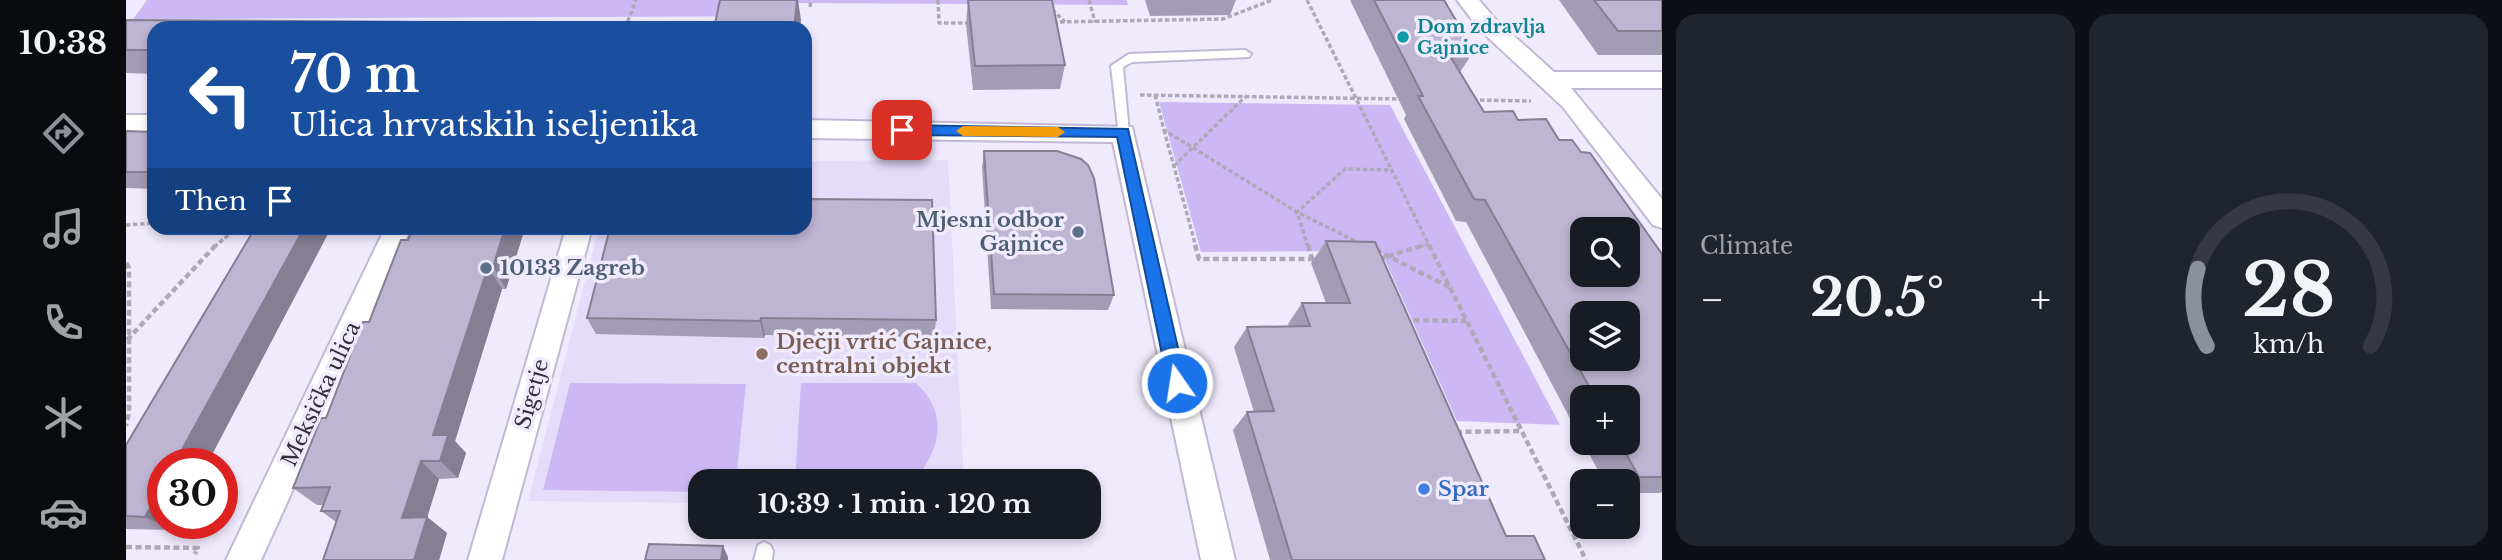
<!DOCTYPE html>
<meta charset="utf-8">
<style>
:root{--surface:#171b24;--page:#20242c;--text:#f1f3f6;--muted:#9ea1a6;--line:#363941;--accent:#8c9099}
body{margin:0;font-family:"Libre Baskerville",serif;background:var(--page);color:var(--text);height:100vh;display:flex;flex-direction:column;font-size:26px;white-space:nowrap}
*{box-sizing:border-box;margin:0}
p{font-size:23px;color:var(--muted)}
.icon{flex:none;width:38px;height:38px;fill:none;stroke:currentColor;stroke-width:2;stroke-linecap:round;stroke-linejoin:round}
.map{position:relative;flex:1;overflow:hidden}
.details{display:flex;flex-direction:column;gap:14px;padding:14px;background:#0d0f14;width:840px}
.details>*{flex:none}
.top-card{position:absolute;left:21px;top:21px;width:665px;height:214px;border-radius:21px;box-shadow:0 4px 10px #0003;background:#1a4fa0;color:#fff;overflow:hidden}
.tools{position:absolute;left:1444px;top:217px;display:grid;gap:14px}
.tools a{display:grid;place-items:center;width:70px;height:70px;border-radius:14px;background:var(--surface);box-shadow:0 4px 10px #0003;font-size:35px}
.speed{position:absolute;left:21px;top:448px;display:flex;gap:14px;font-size:35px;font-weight:700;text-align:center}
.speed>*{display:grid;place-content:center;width:91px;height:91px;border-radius:50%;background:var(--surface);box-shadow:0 4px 10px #0003;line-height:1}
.speed .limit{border:10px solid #d22;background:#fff;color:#111}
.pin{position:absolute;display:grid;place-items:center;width:60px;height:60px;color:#fff;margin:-30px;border-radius:14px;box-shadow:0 4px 10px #0006}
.me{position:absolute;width:77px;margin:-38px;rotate:347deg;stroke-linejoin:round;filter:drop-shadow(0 0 5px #0008)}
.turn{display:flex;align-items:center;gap:24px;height:147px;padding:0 28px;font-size:32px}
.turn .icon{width:91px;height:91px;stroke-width:2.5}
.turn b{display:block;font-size:49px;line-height:60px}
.then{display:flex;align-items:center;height:66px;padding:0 28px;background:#0003;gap:14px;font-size:26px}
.big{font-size:52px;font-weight:700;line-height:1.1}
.details .tile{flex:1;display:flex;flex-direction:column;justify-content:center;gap:10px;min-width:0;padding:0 24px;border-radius:21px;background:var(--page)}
.details .dial{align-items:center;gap:0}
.dial svg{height:182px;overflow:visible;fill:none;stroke:var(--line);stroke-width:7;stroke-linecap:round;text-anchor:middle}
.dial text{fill:var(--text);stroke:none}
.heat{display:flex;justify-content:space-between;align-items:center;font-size:38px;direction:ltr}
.details .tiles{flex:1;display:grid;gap:14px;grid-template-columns:repeat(2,1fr)}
.trip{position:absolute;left:562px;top:469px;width:413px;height:70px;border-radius:21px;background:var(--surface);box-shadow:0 4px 10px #0003;font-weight:700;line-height:70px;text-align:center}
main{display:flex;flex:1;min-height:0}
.dock{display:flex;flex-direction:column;width:126px;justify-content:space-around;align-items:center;background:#090b0e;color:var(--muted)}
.dock .icon{width:49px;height:49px}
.dock .current{color:var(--accent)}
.dock b{font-size:32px;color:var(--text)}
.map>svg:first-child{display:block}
</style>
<main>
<nav class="dock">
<b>10:38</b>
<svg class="icon current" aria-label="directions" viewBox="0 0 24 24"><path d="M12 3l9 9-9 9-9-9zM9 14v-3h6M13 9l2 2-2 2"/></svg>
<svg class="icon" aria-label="music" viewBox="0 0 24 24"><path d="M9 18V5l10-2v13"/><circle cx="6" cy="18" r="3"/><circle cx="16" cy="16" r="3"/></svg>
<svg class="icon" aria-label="phone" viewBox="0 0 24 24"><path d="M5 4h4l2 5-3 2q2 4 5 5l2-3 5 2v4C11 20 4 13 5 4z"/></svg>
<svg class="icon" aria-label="climate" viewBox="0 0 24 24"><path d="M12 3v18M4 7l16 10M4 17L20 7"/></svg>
<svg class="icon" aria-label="car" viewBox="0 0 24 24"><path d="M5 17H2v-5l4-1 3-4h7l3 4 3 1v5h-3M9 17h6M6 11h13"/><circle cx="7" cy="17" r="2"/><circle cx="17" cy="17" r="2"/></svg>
</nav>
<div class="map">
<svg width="1536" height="560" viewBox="0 0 1536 560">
<rect width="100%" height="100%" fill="#f0eafd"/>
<polygon fill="#e5dcfa" points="822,160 838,481 574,481 574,503 402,501 473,228 679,228 679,161"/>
<g fill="#cbb8f4">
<polygon points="21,0 1001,0 1002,5 672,3 672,16 7,19"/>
<polygon points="1033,102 1264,105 1434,425 1331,421 1255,251 1075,252"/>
<polygon points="444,383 620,384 610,481 574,481 574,492 417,490"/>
<path d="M675,383H790C823,414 815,448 788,481H669Z"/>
</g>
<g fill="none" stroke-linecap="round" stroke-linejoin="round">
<g stroke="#c1b8d5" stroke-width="4">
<g id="service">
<polygon points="1119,50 1125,54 1123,57 1006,62 997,67 1003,133 997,137 993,136 985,66 1003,54"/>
<polygon points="638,542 644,545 647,551 646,560 628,560 632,545"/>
</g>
</g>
<g stroke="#c1b8d5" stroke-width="4">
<g id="minor">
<polygon points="1331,0 1353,0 1369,19 1428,72 1536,72 1536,88 1445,88 1536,199 1536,228 1527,225 1437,107 1353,29"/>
<rect x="0" y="115" width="28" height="18"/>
<polygon points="679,120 1006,127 1109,560 1075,560 987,142 679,138"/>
<polygon points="259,228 285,228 135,560 100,560"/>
<polygon points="440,228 466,228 376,560 342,560"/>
</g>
</g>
<g stroke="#aea9b9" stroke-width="3.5" stroke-dasharray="4.5 2.5" stroke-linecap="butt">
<polyline points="812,0 813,23 845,23"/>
<polyline points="916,0 939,22"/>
<polyline points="963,0 969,22"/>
<polyline points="1181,0 1304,247"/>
<polyline points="684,7 685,0"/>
<polyline points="927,22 1097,19 1146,0"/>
<polyline points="499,28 510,0"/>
<polyline points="1014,95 1275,99"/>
<polyline points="1029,95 1038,130 1171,212 1235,244"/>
<polyline points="1347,100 1405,101"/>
<polyline points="1038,130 1070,247"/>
<polyline points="1048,166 1119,97"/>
<polyline points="0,225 28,223"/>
<polyline points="88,247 111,228"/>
<polyline points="1182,247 1171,212 1219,169 1265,170"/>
<polyline points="1293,247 1302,244"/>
</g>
<g stroke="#aea9b9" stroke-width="4.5" stroke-dasharray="6 3.5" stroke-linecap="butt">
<polyline points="1069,245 1073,259 1192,259"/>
<polyline points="1182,245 1186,259"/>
<polyline points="1303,245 1460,560"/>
<polyline points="1250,250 1323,287"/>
<polyline points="1253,259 1299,245"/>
<polyline points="0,263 3,268 3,413 0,426"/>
<polyline points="1278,320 1340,321"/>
<polyline points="1,340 90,245"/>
<polyline points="1330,432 1396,431"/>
<polyline points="0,547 72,548 69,554"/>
</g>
<use href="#service" fill="#fff" fill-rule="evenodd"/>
<use href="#minor" fill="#fff" fill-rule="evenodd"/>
</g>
<g fill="#a39cb5">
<polygon points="842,0 939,65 934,89 847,90 840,24"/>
<polygon points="1019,0 1110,0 1104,15 1024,16"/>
<polygon points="1224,0 1318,0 1348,51 1334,72 1358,112 1392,120 1433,140 1536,254 1536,492 1534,493 1502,493 1502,481 1478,481 1457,443 1502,443 1502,397 1456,397 1456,441 1340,222 1330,221 1278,119 1280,115"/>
<polygon points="1433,0 1536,0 1536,55 1472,55"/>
<polygon points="0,20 456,23 458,28 28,28 28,74 0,73"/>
<polygon points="0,131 28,132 28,189 0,188"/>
<polygon points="858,151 988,295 982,310 865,309 856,167"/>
<polygon points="129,228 205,228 81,464 37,464 46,530 0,529 0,445"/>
<polygon points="399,228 380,289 376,289 329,441 340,453 332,478 313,479 301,517 321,533 313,560 197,560 210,522 195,511 197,505 191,505 167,488 282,240"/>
<polygon points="484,228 810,320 808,337 639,335 638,338 470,334 461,318"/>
<polygon points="1200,241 1380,536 1419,560 1144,560 1107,430 1121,412 1128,412 1108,347 1121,327 1163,326 1162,324 1176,303 1200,303 1185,263"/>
</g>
<g fill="#857f93">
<polygon points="671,0 672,0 675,20 674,28 668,28"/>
<polygon points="178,228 205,228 81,464 48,464"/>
<polygon points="379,228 399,228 380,289 367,267"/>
<polygon points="362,267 376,289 329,441 340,453 332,478 314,461 307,435"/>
<polygon points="635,318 639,335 638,338 634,321"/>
<polygon points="295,461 313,479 296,534 276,518"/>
<polygon points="37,485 37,523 50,523 46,530 19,517"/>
<polygon points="301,517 321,533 313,560 288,560"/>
<polygon points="597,546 602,557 602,560 595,560"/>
</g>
<g fill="#beb5d2" stroke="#857f93" stroke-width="2" fill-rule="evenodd">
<polygon points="594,0 671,0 668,28 588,28"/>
<polygon points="842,0 926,0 939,65 849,66"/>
<path d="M1248,0H1318L1348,51H1321L1358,112L1387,111L1392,120L1420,119L1433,140H1446L1455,152L1464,153L1536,254V477H1513L1494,443H1502V397H1469L1359,200L1348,199L1292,96H1297ZM1456,229H1502V275H1456ZM1456,313H1502V359H1456Z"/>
<polygon points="1468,0 1536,0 1536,31 1492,31"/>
<polygon points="0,20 456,23 454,28 28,28 28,50 0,50"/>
<polygon points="0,131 28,132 28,172 0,172"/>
<polygon points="858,151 931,151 955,159 962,165 968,178 988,295 868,294"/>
<polygon points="679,199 806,200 810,320 635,318 634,321 461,318 484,228 679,228"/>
<polygon points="129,228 178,228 48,464 37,464 37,485 19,517 0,516 0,445"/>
<polygon points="287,228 379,228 367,267 362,267 307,435 322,435 314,461 295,461 276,518 301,517 288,560 197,560 214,511 195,511 204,487 167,488 195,418 200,418 237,322 243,322 275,240 282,240"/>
<polygon points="1200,241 1249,242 1380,536 1408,536 1419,560 1166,560 1121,412 1148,411 1121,327 1184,326 1176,303 1224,303"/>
<polygon points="523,544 597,546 595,560 519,560"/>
</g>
<polygon fill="#1a73e8" stroke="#114b97" stroke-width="2" points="776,125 1002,129 1060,383 1057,388 1051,391 1042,383 991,137 776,135 769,130"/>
<polygon fill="#f59e0b" points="837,126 932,127 939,132 932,137 837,136 830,131"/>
<circle fill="#0f9aa8" stroke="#f0eafd" stroke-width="2.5" cx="1277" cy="37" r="7"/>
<g fill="#5c6f8a" stroke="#f0eafd" stroke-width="2.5">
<circle cx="952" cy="232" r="7"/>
<circle cx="360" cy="268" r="7"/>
</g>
<circle fill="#8d6e63" stroke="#f0eafd" stroke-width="2.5" cx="636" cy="354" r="7"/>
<circle fill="#3f7fe0" stroke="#f0eafd" stroke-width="2.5" cx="1298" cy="489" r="7"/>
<g text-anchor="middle" stroke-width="7" stroke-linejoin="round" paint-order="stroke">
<g font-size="18" font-weight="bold" fill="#0d838f" stroke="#f0eafd" text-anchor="start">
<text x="1291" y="33">Dom zdravlja<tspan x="1291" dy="21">Gajnice</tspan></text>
</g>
<g font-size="21" font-weight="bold" fill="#4e5e75" stroke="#f0eafd" text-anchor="end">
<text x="938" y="227">Mjesni odbor<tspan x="938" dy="24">Gajnice</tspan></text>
<text x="374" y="275" text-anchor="start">10133 Zagreb</text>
</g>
<g font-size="21" font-weight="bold" fill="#785e54" stroke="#f0eafd" text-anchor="start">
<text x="650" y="349">Dječji vrtić Gajnice,<tspan x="650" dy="24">centralni objekt</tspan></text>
</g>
<g font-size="21" fill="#34303c" stroke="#f0eafd">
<text transform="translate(195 394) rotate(-65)" y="7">Meksička ulica</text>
<text transform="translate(406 394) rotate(-74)" y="7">Sigetje</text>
</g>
<g font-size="21" font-weight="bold" fill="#366cbe" stroke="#f0eafd" text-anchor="start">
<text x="1312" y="496">Spar</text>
</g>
</g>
</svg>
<div class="tools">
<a><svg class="icon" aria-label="search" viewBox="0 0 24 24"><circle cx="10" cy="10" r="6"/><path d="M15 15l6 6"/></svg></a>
<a><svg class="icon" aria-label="layers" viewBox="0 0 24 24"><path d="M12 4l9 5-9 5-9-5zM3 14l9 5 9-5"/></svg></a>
<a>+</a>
<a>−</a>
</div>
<div class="speed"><div class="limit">30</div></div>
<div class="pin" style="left:776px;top:130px;background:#d93025"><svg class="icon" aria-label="arrive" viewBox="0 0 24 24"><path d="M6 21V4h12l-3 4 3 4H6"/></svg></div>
<svg class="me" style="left:1051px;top:383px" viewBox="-20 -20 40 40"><circle r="17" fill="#1a73e8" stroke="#fff" stroke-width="3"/><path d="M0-11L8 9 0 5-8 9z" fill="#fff"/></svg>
<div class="trip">10:39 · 1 min · 120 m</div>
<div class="top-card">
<div class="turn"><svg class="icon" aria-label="left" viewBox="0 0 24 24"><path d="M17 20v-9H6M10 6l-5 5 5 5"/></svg><div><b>70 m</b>Ulica hrvatskih iseljenika</div></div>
<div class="then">Then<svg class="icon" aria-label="arrive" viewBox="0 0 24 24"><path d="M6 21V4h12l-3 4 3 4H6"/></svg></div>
</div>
</div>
<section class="details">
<div class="tiles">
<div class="tile"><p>Climate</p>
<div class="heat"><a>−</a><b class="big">20.5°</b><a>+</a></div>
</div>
<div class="tile dial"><svg viewBox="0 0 100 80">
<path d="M14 69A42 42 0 1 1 86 69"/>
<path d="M14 69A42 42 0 0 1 10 35" stroke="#8c9099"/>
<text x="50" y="56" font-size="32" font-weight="700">28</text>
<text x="50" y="72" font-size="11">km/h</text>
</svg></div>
</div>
</section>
</main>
